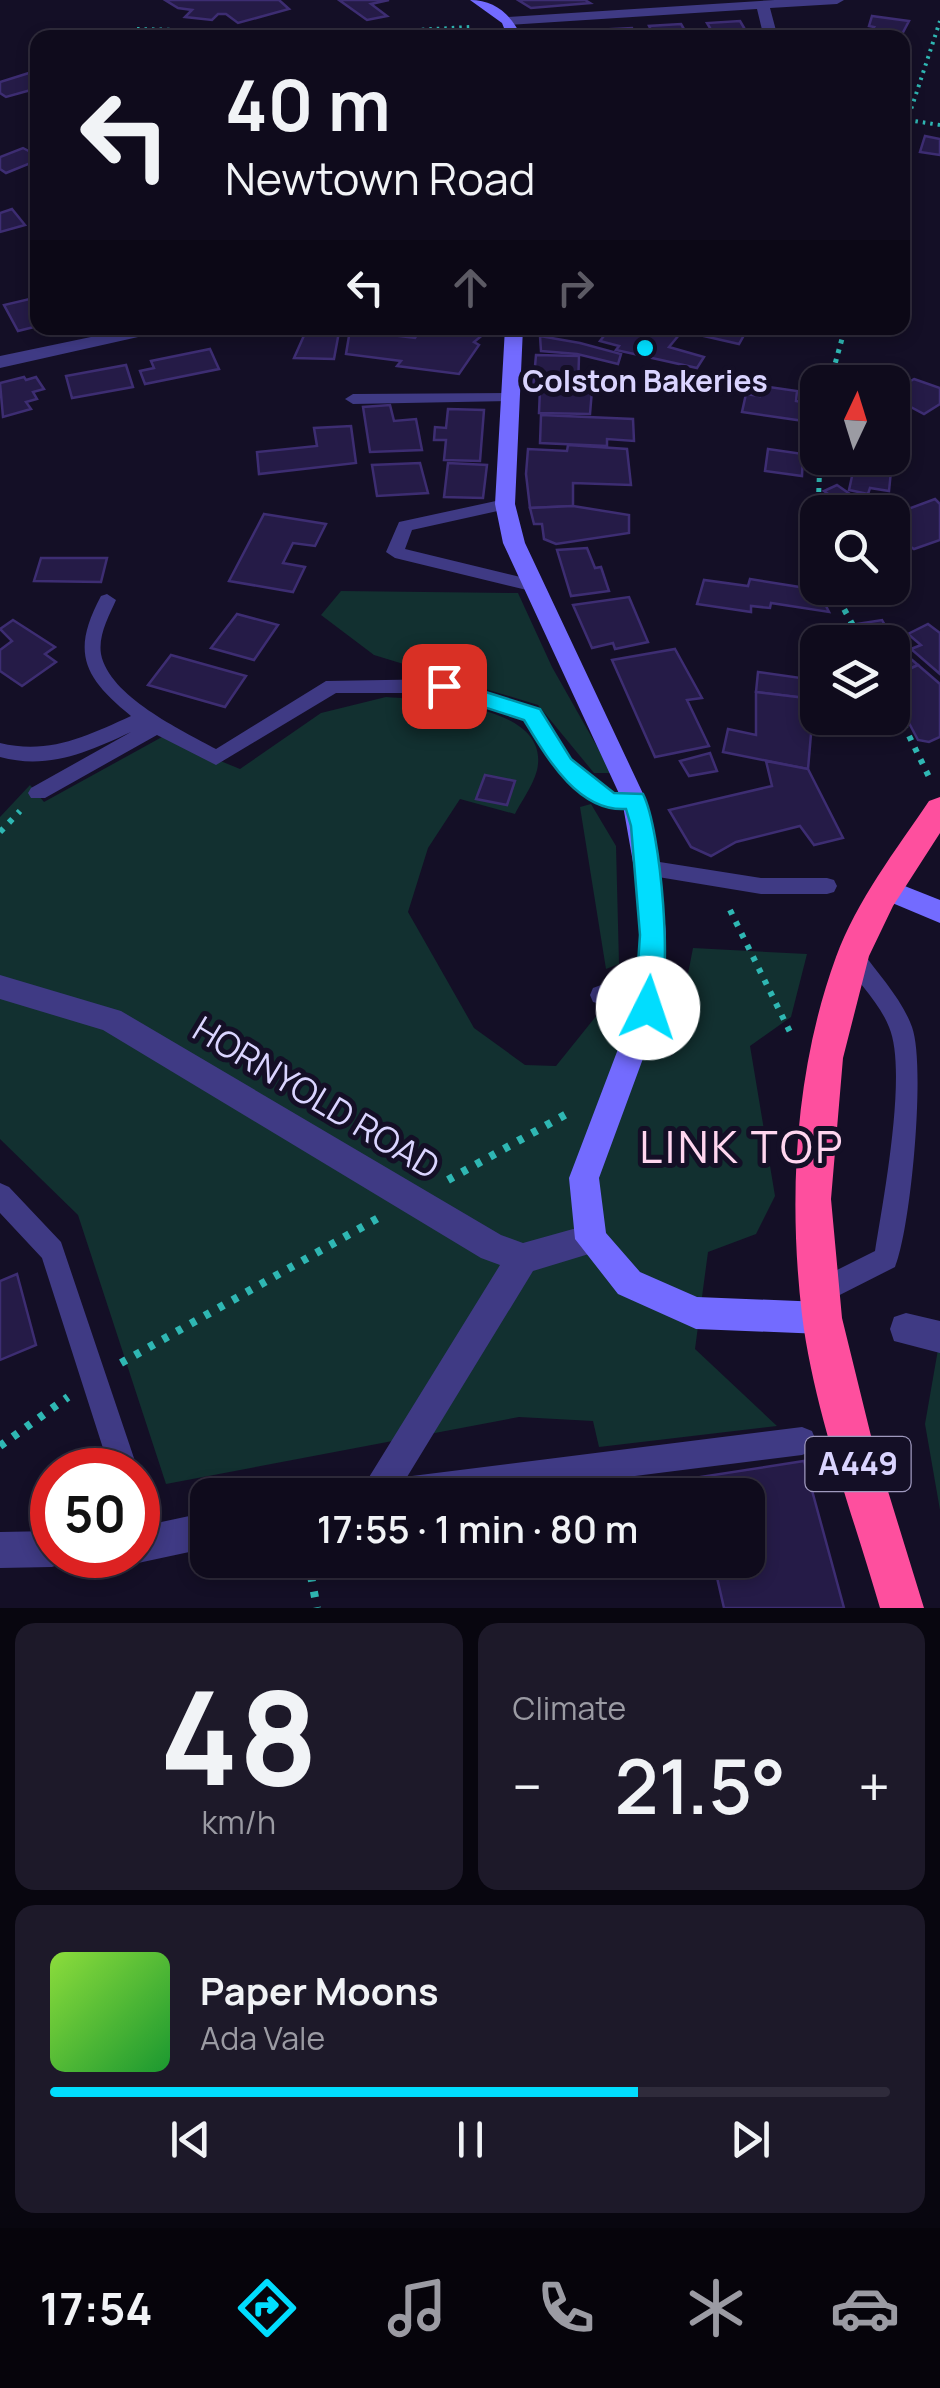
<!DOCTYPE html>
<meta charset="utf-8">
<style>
:root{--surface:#0f0b1c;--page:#1d1929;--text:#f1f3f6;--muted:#9b9ba3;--line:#2f2b3b;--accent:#01ddfe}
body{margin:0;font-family:Manrope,sans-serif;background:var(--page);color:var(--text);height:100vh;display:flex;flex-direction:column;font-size:38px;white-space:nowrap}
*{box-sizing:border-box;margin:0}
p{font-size:32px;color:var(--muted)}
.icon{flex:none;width:55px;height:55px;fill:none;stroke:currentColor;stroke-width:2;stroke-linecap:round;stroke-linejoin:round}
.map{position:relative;height:1608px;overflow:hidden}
.panel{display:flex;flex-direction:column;gap:15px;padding:15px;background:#08060f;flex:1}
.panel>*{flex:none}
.guide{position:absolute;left:30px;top:30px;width:880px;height:305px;border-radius:20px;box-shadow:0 5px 15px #0003,0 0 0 2px var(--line);background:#0f0b1c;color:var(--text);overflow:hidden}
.needle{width:65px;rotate:4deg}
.fabs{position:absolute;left:800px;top:365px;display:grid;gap:20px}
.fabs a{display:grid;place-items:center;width:110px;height:110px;border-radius:20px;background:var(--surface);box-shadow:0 5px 15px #0003,0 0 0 2px var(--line);font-size:50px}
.speed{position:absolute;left:30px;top:1448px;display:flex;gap:20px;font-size:50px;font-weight:700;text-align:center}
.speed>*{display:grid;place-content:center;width:130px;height:130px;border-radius:50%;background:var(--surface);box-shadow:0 5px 15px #0003,0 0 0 2px var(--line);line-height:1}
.speed .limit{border:15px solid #d22;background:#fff;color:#111}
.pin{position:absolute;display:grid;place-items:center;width:85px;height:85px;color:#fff;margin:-42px;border-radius:20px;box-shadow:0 5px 15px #0006}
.me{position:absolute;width:110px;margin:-55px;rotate:4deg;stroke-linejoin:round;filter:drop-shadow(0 0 8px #0008)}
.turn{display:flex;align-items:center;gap:35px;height:210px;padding:0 30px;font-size:45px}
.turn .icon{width:130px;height:130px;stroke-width:2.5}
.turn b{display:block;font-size:70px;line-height:85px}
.lanes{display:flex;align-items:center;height:95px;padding:0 30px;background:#0003;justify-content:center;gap:50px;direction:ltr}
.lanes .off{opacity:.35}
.big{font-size:75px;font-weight:600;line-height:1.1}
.panel .tile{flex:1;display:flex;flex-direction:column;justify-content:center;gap:15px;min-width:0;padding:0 35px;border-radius:20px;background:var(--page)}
.panel .dial{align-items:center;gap:0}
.dial b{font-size:130px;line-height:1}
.song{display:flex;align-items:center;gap:30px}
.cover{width:120px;height:120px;border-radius:15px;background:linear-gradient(135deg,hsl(90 70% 55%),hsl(130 70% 35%))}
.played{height:10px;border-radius:5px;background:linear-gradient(90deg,var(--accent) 70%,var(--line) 70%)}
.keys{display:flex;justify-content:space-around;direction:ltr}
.heat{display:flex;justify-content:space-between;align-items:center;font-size:55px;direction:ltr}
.panel .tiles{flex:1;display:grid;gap:15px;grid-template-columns:1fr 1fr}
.tile:last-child{grid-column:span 2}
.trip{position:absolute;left:190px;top:1478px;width:575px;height:100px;border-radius:20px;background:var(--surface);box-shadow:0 5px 15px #0003,0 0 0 2px var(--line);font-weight:600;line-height:100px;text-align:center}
.dock{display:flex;height:160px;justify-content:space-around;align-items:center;background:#06040b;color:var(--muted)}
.dock .icon{width:70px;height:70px}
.dock .active{color:var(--accent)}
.dock b{font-size:45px;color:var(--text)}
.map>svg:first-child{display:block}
</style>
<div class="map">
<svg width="940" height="1608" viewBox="0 0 940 1608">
<rect width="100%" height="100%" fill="#140f26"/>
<g fill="#123030">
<polygon points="341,591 518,593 552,667 612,773 594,773 538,705 374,655 321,615"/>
<path d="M386,697C426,700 544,704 538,764C537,780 522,800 515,814L460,799L428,848L408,912L474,1028L525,1065L556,1066L597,1015L672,1056L693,948L807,954L791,1017L750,1046L775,1196L756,1234L708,1252L695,1349L777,1426L599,1447L593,1421L519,1417L166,1484L78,1215L0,1139V817L30,785L44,802L162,737L240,769L321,713Z"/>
<polygon points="591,804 616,846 619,964 606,969 580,807"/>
<polygon points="940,1338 940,1510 925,1424"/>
</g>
<g fill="#251b47" stroke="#3d2d72" stroke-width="2.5">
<polygon points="165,0 279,0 289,9 238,23 226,14 218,14 212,20 185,17 192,10 178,8"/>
<polygon points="339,0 389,0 371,4 387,16 367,20"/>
<polygon points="518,0 585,0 590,3 531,8"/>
<polygon points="872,16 909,21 900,38 865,38 874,27 869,26"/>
<polygon points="740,21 750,38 726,37 723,32 713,33 707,23"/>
<polygon points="681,24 688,36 655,38 649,26"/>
<polygon points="632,28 636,36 629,38 598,38 595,30"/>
<polygon points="587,31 591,38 550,38 548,33"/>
<polygon points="29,73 38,80 38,88 6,97 0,93 0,82"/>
<polygon points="925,136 940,139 940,155 920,152"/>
<polygon points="23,148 38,156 38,167 28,164 6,173 0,169 0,157"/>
<polygon points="12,209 25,225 0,232 0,213"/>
<polygon points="38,297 38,326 18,331 4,305"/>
<polygon points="452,328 491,328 474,342 479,345 459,374 397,366 401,361 346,354 350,330 415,338 420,330 442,334"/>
<polygon points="566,328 681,328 676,335 679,335 669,347 704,357 697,368 616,350 619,346 600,341 607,332"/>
<polygon points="689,328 748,328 739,344 686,332"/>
<polygon points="306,331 339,332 334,359 294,358"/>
<polygon points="540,336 580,343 621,354 618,364 577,354 541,351"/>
<polygon points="210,349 219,369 145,384 140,371 154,368 151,361"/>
<polygon points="536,355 579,356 578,389 592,390 590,414 539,413 540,389 533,389"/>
<polygon points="126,365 133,387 72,398 66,376"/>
<polygon points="24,377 26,380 36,377 44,389 33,392 37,399 26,402 31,409 3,417 0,383"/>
<polygon points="914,379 940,388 940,404 924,414 892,397 892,392"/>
<polygon points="762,386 797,391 796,401 807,403 804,421 742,412 746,394 760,396"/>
<polygon points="390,405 394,421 416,419 422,450 370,452 363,407"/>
<polygon points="448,409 484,410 480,461 444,460 446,440 434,440 435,427 446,428"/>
<polygon points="541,415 633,419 634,441 607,439 607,446 540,443"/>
<polygon points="351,426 356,463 259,474 257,452 317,446 314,428"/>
<polygon points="568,445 627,449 631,485 573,483 573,506 530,508 526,474 528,449 567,451"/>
<polygon points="768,449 803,454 802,476 765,471"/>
<polygon points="856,458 892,461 889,491 870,488 868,494 849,490"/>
<polygon points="420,463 428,493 377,496 372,465"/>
<polygon points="448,463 487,465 483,498 444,497"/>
<polygon points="837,485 857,499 845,506 824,491"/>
<polygon points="935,499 940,504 940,540 914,549 892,535 892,515"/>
<polygon points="573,506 629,515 629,533 556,544 544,539 542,524 534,524 530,508"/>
<polygon points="264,514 326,524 315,546 293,543 283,563 305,567 293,592 229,581"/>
<polygon points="587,548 595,568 601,567 609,591 571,596 557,550"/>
<polygon points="41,558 107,558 101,582 34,581"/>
<polygon points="750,579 818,590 829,612 771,603 770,608 751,606 751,612 697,604 704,580 748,586"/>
<polygon points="629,597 648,642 615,649 613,643 592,648 573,605"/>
<polygon points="237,614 278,625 254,660 211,648"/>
<polygon points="13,620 55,647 45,654 56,662 22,686 0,671 0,650 12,641 0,629"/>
<polygon points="882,620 898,648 918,665 892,677 892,642 866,642 857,624"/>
<polygon points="928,624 940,633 940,674 911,649 921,645 908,634"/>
<polygon points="675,649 702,698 687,700 709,746 655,757 612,660"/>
<polygon points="171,655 246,676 225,707 148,685"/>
<polygon points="918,665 940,684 940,737 929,742 918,740 892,691 892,677"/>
<polygon points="758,672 815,680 814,699 756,692"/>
<polygon points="756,692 814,699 808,769 723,752 728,729 756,735"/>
<polygon points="710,753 717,771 689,776 680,761"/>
<polygon points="766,761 808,769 843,838 814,845 800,826 736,842 711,856 691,847 669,810 772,786"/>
<polygon points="485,775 515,781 507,805 476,799"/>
<polygon points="17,1274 36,1345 0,1360 0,1281"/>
<polygon points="804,1461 844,1608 724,1608 713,1560 748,1560 748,1495 698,1495 694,1478"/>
</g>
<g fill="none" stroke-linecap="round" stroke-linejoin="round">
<g stroke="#2fb7b3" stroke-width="4" stroke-dasharray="2.5 5" stroke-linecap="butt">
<polyline points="137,29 342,34 470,27"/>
<polyline points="908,120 940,125"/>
<polyline points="902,137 940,21"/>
</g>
<g stroke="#2fb7b3" stroke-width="5" stroke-dasharray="4 6" stroke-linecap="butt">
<polyline points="830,382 845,328"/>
<polyline points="818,512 820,458"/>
<polyline points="818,534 818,558"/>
<polyline points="833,588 840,600"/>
</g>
<g stroke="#2fb7b3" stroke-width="6" stroke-dasharray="5 8" stroke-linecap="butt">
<polyline points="838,598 862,642"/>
<polyline points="892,701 931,781"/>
<polyline points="0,832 20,811"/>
<polyline points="730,910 791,1034"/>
</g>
<g stroke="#2fb7b3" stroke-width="8" stroke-dasharray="6 10" stroke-linecap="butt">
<polyline points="448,1180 572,1111"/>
<polyline points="121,1363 380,1217"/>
<polyline points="0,1446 68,1397"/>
<polyline points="308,1560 317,1608"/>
</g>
<g fill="#3f3a84" fill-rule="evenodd">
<polygon points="510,393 518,398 515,401 353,404 345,399 353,394"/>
<polygon points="505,499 511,500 511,508 412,530 405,549 537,581 540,585 537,589 531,591 395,558 386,552 399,522"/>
<path d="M107,594L116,600C109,616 98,635 101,654C109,696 181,730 216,749L326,681L444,679L539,710L570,759L614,793L641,795L644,800L641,805L603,806L556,769L525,720L443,693H336L216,765L157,735L45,798H31L28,793L31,788L131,732C88,752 48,770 0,757V743C49,755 87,736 131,716C83,677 71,652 101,596Z"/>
<polygon points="647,860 761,878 827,878 834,880 837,886 834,892 827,894 761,894 640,874 637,868 640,862"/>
<path d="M853,947L861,950C878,974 902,999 912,1027C926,1065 911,1229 895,1267L820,1305L811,1301L807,1292L811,1283L875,1251C883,1201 908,1071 889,1027C879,1001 855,981 842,956L845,950Z"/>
<polygon points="601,985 656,1000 659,1007 656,1014 648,1017 593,1002 590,995 593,988"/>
<polygon points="0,1183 9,1187 61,1242 138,1470 138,1471 110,1470 42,1258 0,1213"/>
<polygon points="802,1427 812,1431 816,1441 812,1451 802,1455 484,1495 366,1494 370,1484 380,1480"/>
<polygon points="138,1500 148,1504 160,1544 156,1554 146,1558 138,1555"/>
</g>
<g fill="#3f3a84" fill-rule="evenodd">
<polygon points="775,0 844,0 837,4 770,8 778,38 764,38 757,9 508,25 501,21 508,17"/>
<polygon points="134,328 165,328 156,333 0,368 0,356"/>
<polygon points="0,975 121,1011 501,1235 523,1243 591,1224 602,1228 607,1239 602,1250 533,1271 396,1495 358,1495 500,1265 481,1258 103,1030 0,999"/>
<polygon points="906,1313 940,1321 940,1353 894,1341 890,1329 894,1317"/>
<polygon points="208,1512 208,1548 138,1563 125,1558 138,1555 138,1527"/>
<polygon points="52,1531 52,1555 68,1555 65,1562 52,1567 0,1568 0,1532"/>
</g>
<g fill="#736bff" fill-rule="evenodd">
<path d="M470,0C495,0 512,15 522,38H508L502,23Z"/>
<polygon points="505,328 523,328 515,504 525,543 646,800 660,868 666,935 662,1007 599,1178 606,1233 640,1272 697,1297 822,1302 834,1306 838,1318 834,1330 822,1334 696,1329 618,1294 575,1239 569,1178 634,1007 640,935 634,868 622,800 503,543 495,504"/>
<polygon points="887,879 940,900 940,923 878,897 874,890 878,883"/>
</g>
<path fill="#fe4f9e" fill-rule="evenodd" d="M940,797V833L893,906L869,956L843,1058L831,1199L842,1318L871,1436L924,1608H880C853,1515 814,1411 802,1315C788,1197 795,1069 836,957C857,900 896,850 929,801Z"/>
</g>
<path fill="#01ddfe" stroke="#0190a5" stroke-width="2.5" d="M444,679L540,709L571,759L614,793L643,794C661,829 674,980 657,1015L648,1018L639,1015L635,1008L640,935L631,826L626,809C577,812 546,756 524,720L437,692L433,686L437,681Z"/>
<circle fill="#01ddfe" stroke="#140f26" stroke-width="4" cx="645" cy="348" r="10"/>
<g text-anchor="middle" stroke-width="10" stroke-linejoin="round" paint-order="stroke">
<g font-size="30" font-weight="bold" fill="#dad4ff" stroke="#140f26">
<text x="645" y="392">Colston Bakeries</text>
</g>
<rect fill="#140f26" stroke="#9f99be" stroke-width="2.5" x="805.5" y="1437" width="105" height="54" rx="8"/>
<g font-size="32" font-weight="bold" fill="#dad4ff">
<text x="858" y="1475">A449</text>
</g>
<g font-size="35" fill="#dad4ff" stroke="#140f26">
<text transform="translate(316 1098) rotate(31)" y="12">HORNYOLD ROAD</text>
</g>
<g font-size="45" letter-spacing="2.5" fill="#ffd6ef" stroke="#140f26">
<text x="742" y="1163">LINK TOP</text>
</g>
</g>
</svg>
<div class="fabs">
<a><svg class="needle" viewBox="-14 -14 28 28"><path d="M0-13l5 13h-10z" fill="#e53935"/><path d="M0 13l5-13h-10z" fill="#9b9ba3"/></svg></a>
<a><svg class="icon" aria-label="search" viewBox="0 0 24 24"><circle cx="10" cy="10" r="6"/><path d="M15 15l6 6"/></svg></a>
<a><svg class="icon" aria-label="layers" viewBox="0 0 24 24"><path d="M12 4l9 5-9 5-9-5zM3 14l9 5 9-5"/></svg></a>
</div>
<div class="speed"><div class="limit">50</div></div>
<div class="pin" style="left:444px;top:686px;background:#d93025"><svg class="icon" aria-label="arrive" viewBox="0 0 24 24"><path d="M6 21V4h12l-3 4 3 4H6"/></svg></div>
<svg class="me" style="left:648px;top:1008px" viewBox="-20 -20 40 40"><circle r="19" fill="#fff"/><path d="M0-13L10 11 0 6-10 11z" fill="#01ddfe"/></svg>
<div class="trip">17:55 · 1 min · 80 m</div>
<div class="guide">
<div class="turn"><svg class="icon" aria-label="left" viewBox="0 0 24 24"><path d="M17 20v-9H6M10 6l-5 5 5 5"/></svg><div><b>40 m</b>Newtown Road</div></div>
<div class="lanes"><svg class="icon" aria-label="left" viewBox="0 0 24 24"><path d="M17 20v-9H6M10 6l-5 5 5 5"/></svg><svg class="icon off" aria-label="ahead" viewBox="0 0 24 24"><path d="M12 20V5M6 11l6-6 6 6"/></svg><svg class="icon off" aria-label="right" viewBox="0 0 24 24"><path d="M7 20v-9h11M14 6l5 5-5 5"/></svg></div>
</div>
</div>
<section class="panel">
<div class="tiles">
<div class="tile dial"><b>48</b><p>km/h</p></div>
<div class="tile"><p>Climate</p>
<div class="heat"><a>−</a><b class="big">21.5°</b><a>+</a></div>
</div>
<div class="tile">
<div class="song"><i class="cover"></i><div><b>Paper Moons</b><p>Ada Vale</p></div></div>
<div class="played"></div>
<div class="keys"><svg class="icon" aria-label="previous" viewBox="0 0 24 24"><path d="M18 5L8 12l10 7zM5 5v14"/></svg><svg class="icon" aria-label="pause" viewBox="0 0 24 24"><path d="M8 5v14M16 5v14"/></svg><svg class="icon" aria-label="next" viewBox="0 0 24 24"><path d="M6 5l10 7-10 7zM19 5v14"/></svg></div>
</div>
</div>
</section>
<nav class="dock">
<b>17:54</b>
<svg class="icon active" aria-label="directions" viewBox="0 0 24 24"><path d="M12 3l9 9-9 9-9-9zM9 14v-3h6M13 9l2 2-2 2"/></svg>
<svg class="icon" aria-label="music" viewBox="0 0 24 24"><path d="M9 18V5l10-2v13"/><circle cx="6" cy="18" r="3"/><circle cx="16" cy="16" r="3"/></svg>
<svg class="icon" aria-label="phone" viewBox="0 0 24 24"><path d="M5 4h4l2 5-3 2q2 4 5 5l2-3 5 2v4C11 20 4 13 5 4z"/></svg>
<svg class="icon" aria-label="climate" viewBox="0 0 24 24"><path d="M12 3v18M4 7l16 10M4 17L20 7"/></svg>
<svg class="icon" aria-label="car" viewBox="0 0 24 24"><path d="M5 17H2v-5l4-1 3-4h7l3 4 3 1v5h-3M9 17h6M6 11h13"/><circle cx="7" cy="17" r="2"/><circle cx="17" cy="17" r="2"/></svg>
</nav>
